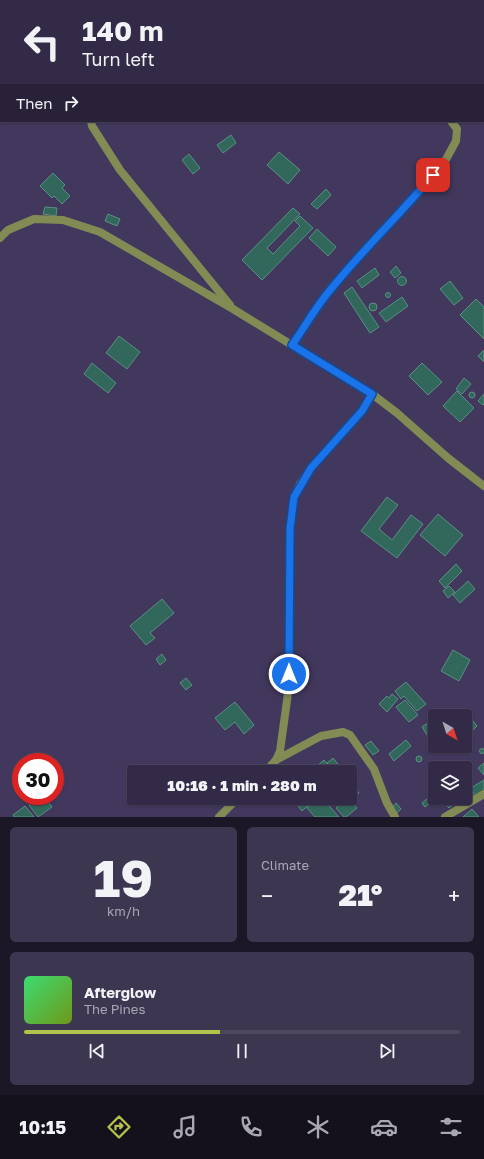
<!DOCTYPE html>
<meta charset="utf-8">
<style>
:root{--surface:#322a46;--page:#3d3651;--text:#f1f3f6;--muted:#a8a7b3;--line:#4d465f;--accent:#b4c24a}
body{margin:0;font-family:"Golos Text",sans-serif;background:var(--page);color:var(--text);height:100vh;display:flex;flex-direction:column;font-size:15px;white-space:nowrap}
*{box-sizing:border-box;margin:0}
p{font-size:13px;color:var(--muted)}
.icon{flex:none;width:22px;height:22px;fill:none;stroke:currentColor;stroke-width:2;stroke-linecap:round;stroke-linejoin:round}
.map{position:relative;height:817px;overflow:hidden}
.panel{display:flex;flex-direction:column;gap:10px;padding:10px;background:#1c1726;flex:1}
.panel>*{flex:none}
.hud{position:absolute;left:0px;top:0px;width:484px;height:122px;box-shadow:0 1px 3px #0004,0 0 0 1px var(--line);background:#322a46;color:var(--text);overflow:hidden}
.needle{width:26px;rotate:141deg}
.fabs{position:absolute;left:428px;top:709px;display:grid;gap:8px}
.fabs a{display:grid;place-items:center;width:44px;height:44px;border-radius:4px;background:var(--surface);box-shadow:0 1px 3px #0004,0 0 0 1px var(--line);font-size:20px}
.speed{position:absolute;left:12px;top:753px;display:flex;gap:8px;font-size:20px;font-weight:700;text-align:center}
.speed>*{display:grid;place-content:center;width:52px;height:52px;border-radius:50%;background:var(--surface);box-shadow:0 1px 3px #0004,0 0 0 1px var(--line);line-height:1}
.speed .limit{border:6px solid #d22;background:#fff;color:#111}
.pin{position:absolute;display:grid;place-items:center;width:34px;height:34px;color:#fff;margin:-17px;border-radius:8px;box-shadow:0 2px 6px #0006}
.me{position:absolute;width:44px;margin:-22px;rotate:0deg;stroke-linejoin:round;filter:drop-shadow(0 0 3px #0008)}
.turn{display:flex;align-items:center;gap:14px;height:84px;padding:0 16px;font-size:18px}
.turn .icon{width:52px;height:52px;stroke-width:2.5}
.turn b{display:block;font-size:28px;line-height:34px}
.then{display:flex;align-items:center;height:38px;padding:0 16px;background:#0003;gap:8px;font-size:15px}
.big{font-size:30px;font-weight:800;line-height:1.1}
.panel .tile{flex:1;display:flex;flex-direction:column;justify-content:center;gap:6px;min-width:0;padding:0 14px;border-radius:6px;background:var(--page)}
.panel .dial{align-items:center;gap:0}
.dial b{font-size:52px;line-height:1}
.song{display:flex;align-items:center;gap:12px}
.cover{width:48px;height:48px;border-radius:6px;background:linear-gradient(135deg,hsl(140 70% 55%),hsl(80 70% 35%))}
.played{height:4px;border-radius:2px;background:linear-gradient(90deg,var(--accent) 45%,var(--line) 45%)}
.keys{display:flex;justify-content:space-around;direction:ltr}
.heat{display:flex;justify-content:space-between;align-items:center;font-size:22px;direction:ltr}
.panel .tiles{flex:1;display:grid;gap:10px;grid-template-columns:1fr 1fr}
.tile:last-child{grid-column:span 2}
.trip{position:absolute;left:127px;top:765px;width:230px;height:40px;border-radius:4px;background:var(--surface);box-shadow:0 1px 3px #0004,0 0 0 1px var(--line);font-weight:800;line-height:40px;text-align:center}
.tab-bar{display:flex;height:64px;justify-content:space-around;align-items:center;background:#14111c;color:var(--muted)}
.tab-bar .icon{width:28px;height:28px}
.tab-bar .current{color:var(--accent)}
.tab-bar b{font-size:18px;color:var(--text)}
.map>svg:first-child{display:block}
</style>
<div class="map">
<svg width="484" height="817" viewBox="0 0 484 817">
<rect width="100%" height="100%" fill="#42385d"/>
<g fill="#31685b" stroke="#599082">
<polygon points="484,81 484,99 483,98"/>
<polygon points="231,135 236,143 223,153 217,145"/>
<polygon points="279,152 300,170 288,184 267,165"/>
<polygon points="189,154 200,168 193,174 182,160"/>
<polygon points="53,173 65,185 62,188 70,196 62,204 54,196 52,198 40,186"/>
<polygon points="326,189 331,195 317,209 311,204"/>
<polygon points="45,207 57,208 56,216 43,214"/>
<polygon points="293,208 300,214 267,248 273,254 300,226 295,221 300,216 313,228 262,280 242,260"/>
<polygon points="108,214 120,219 117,226 105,221"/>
<polygon points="317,229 336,247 328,256 309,238"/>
<polygon points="396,266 401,273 395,278 390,272"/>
<polygon points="375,268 379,275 362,288 357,281"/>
<circle cx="402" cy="281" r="4.5"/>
<polygon points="450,281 463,298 454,305 440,289"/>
<polygon points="352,287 379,327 370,333 344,293"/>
<circle cx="388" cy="295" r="2.5"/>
<polygon points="402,297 408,306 386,322 379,313"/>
<polygon points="476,299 484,307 484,339 460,315"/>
<circle cx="373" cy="307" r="4"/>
<polygon points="119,336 140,352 127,369 106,353"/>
<polygon points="484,350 484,362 478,356"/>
<polygon points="92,363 116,383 108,393 84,374"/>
<polygon points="422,363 442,382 428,395 409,376"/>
<polygon points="464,378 471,384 462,394 456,389"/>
<polygon points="457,391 474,408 460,422 443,406"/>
<circle cx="472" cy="395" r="3"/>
<polygon points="484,394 484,404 483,405 478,401"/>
<polygon points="387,497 398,505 379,529 392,540 411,515 423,524 397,558 361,531"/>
<polygon points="438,514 463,535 445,556 420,535"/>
<polygon points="456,564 462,571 445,588 439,581"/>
<polygon points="468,581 475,589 460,603 453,595"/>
<polygon points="449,586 455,592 448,598 443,591"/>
<polygon points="162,599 174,613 150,633 155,638 146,645 130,626"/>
<polygon points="453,650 470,660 459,681 441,671"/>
<polygon points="162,654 166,660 160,665 156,659"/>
<polygon points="186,678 192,685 186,690 180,683"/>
<polygon points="406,682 426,704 417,711 404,696 401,699 395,691"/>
<polygon points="392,694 398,699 387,712 379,704 387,696 389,698"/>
<polygon points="405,700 418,715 409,722 396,707"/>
<polygon points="235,702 254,725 244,734 235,722 225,730 215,718"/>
<polygon points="435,718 435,729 427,735 422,727"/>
<polygon points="473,721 477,726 468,735 465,732 465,728"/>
<polygon points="406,740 411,746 394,761 389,754"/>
<polygon points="371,741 379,751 373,755 365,745"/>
<circle cx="482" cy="751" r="2.5"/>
<circle cx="419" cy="759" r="3"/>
<polygon points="333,758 341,768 335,772 327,763"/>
<polygon points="324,760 329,766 321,772 310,772"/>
<polygon points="484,763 484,775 478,768"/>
<polygon points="465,780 469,782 471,785 470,789 466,790 465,790"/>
<polygon points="484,780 484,790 475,796 471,788"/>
<polygon points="350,781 359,793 351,799 350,797"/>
<polygon points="41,796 44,796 52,807 38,817 29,805"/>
<polygon points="136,798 145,798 148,801 143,806"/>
<polygon points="292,798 317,798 302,811"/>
<polygon points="318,798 322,798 339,817 315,817 307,808"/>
<polygon points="324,798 339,798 330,805"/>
<polygon points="348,798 357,808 346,817 344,817 336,808"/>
<polygon points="440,798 461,798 449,808"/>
<polygon points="427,799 430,803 425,807 422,803"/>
<polygon points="396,803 401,809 397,813 392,808"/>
<polygon points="25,806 34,817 14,817 13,815"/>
<polygon points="472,809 479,817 463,817"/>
</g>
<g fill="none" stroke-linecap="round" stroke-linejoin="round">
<g stroke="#838b55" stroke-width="8">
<polyline points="347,0 347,1"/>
<polyline points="94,1 94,0"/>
<polyline points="91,121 92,126 120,170 230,305"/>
<polyline points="0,238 8,230 34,219 63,220 100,232 233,309 372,394 397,413 448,458 484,486"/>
<polyline points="292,345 326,295 361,254 413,199 444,163 456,141 457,129 451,121"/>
<polyline points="276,760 321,736 343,732 350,735 374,769 387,803 395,817"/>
<polyline points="265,772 276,760 280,751 289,686 290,529 294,497 300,484 311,468 362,411 372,394"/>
<polyline points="219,817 238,798"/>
<polyline points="445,817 484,794"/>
</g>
</g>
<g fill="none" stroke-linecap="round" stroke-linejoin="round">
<g stroke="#114b97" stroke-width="10">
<path id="route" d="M289,674L290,529L294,497L311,468L362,411L372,394L292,345C304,328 314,310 327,294C360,252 399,216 433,175"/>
</g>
<use href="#route" stroke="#1a73e8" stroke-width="7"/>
</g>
</svg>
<div class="fabs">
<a><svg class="needle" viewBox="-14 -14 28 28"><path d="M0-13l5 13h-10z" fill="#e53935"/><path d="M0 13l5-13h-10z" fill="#a8a7b3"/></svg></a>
<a><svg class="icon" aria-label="layers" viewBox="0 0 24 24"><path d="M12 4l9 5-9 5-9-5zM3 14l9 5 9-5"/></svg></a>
</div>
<div class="speed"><div class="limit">30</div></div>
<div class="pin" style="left:433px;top:175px;background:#d93025"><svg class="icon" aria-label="arrive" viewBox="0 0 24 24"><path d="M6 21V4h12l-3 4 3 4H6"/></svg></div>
<svg class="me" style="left:289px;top:674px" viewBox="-20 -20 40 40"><circle r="17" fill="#1a73e8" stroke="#fff" stroke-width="3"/><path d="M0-11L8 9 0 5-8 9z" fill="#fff"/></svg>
<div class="trip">10:16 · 1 min · 280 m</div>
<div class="hud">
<div class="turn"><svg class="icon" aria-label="left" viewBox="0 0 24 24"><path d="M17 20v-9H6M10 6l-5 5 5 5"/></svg><div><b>140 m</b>Turn left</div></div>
<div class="then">Then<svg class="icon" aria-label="right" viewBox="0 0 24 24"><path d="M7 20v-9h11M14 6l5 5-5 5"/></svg></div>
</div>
</div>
<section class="panel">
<div class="tiles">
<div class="tile dial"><b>19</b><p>km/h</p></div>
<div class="tile"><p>Climate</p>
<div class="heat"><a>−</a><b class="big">21°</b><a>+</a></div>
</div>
<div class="tile">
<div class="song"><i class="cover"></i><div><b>Afterglow</b><p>The Pines</p></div></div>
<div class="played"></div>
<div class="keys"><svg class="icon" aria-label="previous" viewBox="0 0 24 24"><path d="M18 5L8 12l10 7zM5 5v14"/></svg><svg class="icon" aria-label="pause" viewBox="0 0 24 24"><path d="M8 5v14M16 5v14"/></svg><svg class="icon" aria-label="next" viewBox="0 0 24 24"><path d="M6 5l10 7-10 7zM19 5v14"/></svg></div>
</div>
</div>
</section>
<nav class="tab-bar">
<b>10:15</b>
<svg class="icon current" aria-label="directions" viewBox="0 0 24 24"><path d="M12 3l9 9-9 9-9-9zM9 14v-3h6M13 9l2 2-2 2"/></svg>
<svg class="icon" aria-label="music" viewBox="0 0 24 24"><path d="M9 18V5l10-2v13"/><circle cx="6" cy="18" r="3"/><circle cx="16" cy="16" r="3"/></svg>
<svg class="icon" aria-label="phone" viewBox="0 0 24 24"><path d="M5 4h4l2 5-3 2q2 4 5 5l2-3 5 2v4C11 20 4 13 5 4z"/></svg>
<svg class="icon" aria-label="climate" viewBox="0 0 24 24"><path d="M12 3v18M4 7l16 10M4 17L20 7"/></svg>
<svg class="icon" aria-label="car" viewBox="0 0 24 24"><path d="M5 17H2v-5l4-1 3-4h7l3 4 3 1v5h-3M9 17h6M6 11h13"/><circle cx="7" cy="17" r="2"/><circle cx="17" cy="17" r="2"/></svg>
<svg class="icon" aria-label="filters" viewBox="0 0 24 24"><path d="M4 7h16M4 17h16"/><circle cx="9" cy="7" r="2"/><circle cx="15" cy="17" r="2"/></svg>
</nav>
